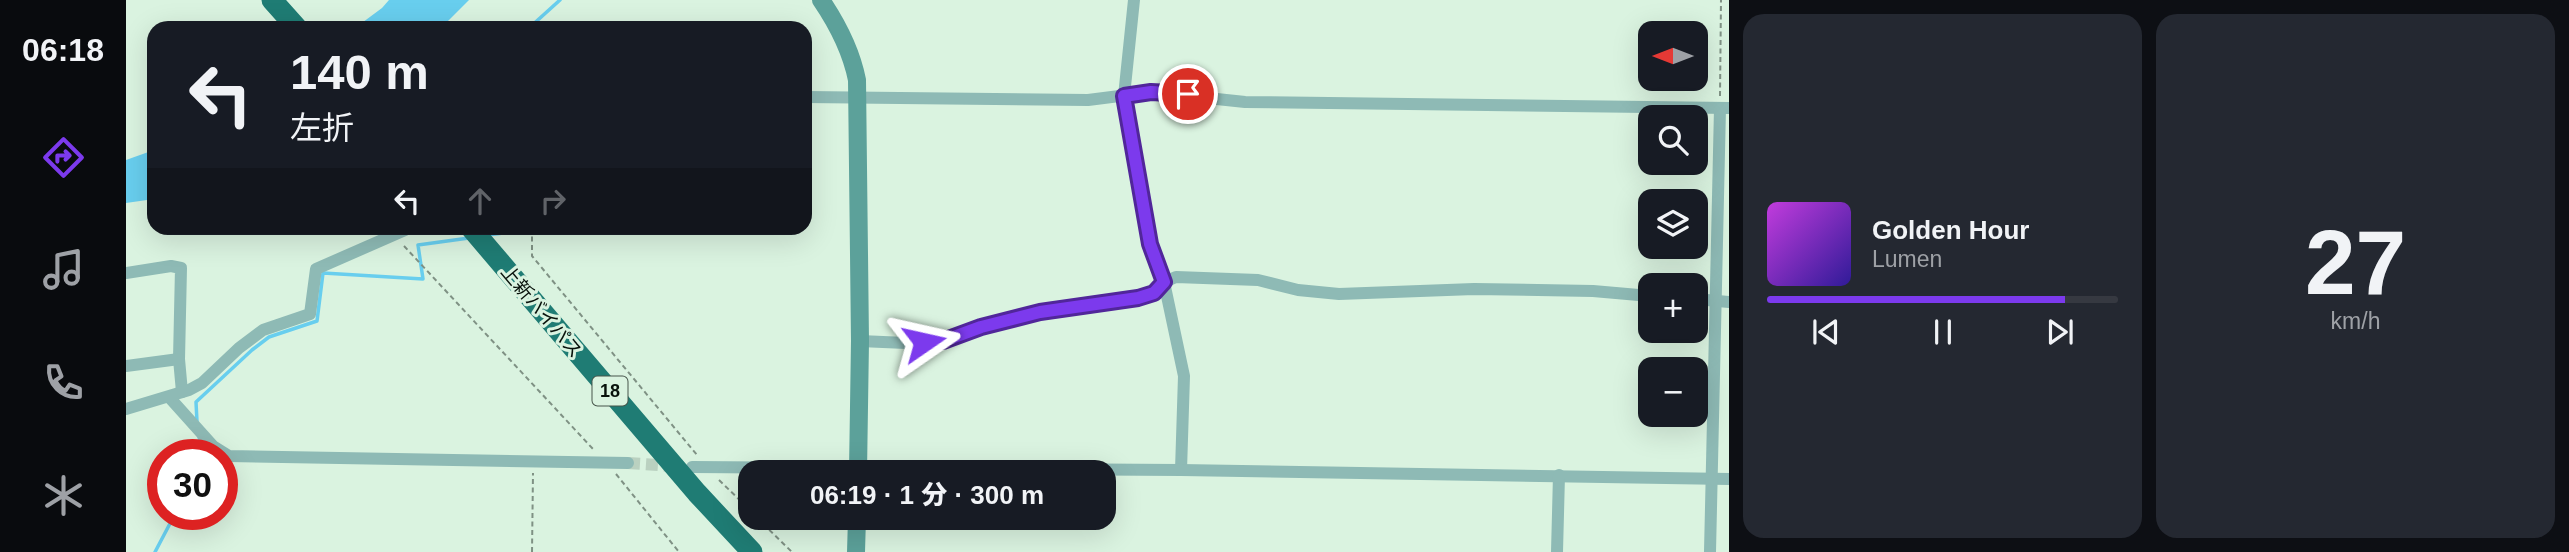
<!DOCTYPE html>
<html lang="ja">
<meta charset="utf-8">
<style>
:root{--surface:#171b24;--page:#242831;--text:#f1f3f6;--muted:#9ea1a6;--line:#363941;--accent:#7c3aed}
body{margin:0;font-family:Arial,"Noto Sans JP",sans-serif;background:var(--page);color:var(--text);height:100vh;display:flex;flex-direction:column;font-size:26px;white-space:nowrap}
*{box-sizing:border-box;margin:0}
p{font-size:23px;color:var(--muted)}
.icon{flex:none;width:38px;height:38px;fill:none;stroke:currentColor;stroke-width:2;stroke-linecap:round;stroke-linejoin:round}
.map{position:relative;flex:1;overflow:hidden}
.drawer{display:flex;flex-direction:column;gap:14px;padding:14px;background:#0d0f14;width:840px}
.drawer>*{flex:none}
.guide{position:absolute;left:21px;top:21px;width:665px;height:214px;border-radius:21px;box-shadow:0 7px 28px #0002;background:#171b24;color:var(--text);overflow:hidden}
.needle{width:46px;rotate:270deg}
.buttons{position:absolute;left:1512px;top:21px;display:grid;gap:14px}
.buttons a{display:grid;place-items:center;width:70px;height:70px;border-radius:14px;background:var(--surface);box-shadow:0 7px 28px #0002;font-size:35px}
.speed{position:absolute;left:21px;top:439px;display:flex;gap:14px;font-size:35px;font-weight:700;text-align:center}
.speed>*{display:grid;place-content:center;width:91px;height:91px;border-radius:50%;background:var(--surface);box-shadow:0 7px 28px #0002;line-height:1}
.speed .limit{border:10px solid #d22;background:#fff;color:#111}
.pin{position:absolute;display:grid;place-items:center;width:60px;height:60px;color:#fff;margin:-30px;border:4px solid #fff;border-radius:50%;box-shadow:0 2px 7px #0007}
.me{position:absolute;width:77px;margin:-38px;rotate:79deg;stroke-linejoin:round;filter:drop-shadow(0 0 5px #0008)}
.turn{display:flex;align-items:center;gap:24px;height:147px;padding:0 28px;font-size:32px}
.turn .icon{width:91px;height:91px;stroke-width:2.5}
.turn b{display:block;font-size:49px;line-height:60px}
.lanes{display:flex;align-items:center;height:66px;padding:0 28px;background:#0003;justify-content:center;gap:35px;direction:ltr}
.lanes .off{opacity:.35}
.drawer .widget{flex:1;display:flex;flex-direction:column;justify-content:center;gap:10px;min-width:0;padding:0 24px;border-radius:21px;background:var(--page)}
.drawer .dial{align-items:center;gap:0}
.dial b{font-size:91px;line-height:1}
.song{display:flex;align-items:center;gap:21px}
.cover{width:84px;height:84px;border-radius:10px;background:linear-gradient(135deg,hsl(290 70% 55%),hsl(250 70% 35%))}
.played{height:7px;border-radius:4px;background:linear-gradient(90deg,var(--accent) 85%,var(--line) 85%)}
.keys{display:flex;justify-content:space-around;direction:ltr}
.drawer .tiles{flex:1;display:grid;gap:14px;grid-template-columns:repeat(2,1fr)}
.trip{position:absolute;left:612px;top:460px;width:378px;height:70px;border-radius:21px;background:var(--surface);box-shadow:0 7px 28px #0002;font-weight:800;line-height:70px;text-align:center}
main{display:flex;flex:1;min-height:0}
.tab-bar{display:flex;flex-direction:column;width:126px;justify-content:space-around;align-items:center;background:#090b0e;color:var(--muted)}
.tab-bar .icon{width:49px;height:49px}
.tab-bar .selected{color:var(--accent)}
.tab-bar b{font-size:32px;color:var(--text)}
.map>svg:first-child{display:block}
</style>
<main>
<nav class="tab-bar">
<b>06:18</b>
<svg class="icon selected" aria-label="directions" viewBox="0 0 24 24"><path d="M12 3l9 9-9 9-9-9zM9 14v-3h6M13 9l2 2-2 2"/></svg>
<svg class="icon" aria-label="music" viewBox="0 0 24 24"><path d="M9 18V5l10-2v13"/><circle cx="6" cy="18" r="3"/><circle cx="16" cy="16" r="3"/></svg>
<svg class="icon" aria-label="phone" viewBox="0 0 24 24"><path d="M5 4h4l2 5-3 2q2 4 5 5l2-3 5 2v4C11 20 4 13 5 4z"/></svg>
<svg class="icon" aria-label="climate" viewBox="0 0 24 24"><path d="M12 3v18M4 7l16 10M4 17L20 7"/></svg>
</nav>
<div class="map">
<svg width="1603" height="552" viewBox="0 0 1603 552">
<rect width="100%" height="100%" fill="#daf3e0"/>
<g fill="#68ceee">
<polygon points="263,0 343,0 315,28 229,28 256,8"/>
<polygon points="28,150 28,199 0,203 0,160"/>
</g>
<g fill="none" stroke-linecap="round" stroke-linejoin="round">
<g stroke="#68ceee" stroke-width="3.5">
<polyline points="403,28 434,0"/>
<polyline points="361,235 394,231 394,228"/>
<polyline points="71,422 70,402 126,350 143,337 191,321 197,273 297,279 292,245 343,238"/>
<polyline points="73,436 76,455"/>
<polyline points="29,552 49,514"/>
</g>
<polyline stroke="#bad1c0" stroke-width="12" stroke-dasharray="12 6" stroke-linecap="butt" points="502,463 547,466"/>
<g stroke="#7f9184" stroke-width="2" stroke-dasharray="5 3.5" stroke-linecap="butt">
<polyline points="1594,96 1595,0"/>
<polyline points="406,228 406,256 571,455"/>
<polyline points="278,246 467,449"/>
<polyline points="490,474 553,552"/>
<polyline points="593,480 625,511"/>
<polyline points="631,518 666,552"/>
<polyline points="406,552 407,473"/>
</g>
<g stroke="#8ebab5" stroke-width="12">
<polyline points="1008,0 998,96 1024,244 1038,282 1058,376 1055,470"/>
<polyline points="679,97 962,100 1025,92 1119,102 1603,108"/>
<polyline points="0,273 45,266 55,268 53,359 56,392"/>
<polyline points="1570,299 1603,302"/>
<polyline points="734,341 780,343 817,341 855,327 914,312 965,306 1028,293 1038,282 1050,277 1132,280 1172,290 1213,294 1348,289 1467,291 1524,296"/>
<polyline points="0,366 53,359"/>
<polyline points="43,397 87,446 103,456 502,463"/>
<polyline points="0,409 63,390 76,383 113,348 137,330 184,314 190,269 279,230"/>
<polyline points="566,467 1055,470 1603,479"/>
<polyline points="1431,552 1433,475"/>
<polyline points="1584,552 1594,108"/>
</g>
<g stroke="#5ca19a" stroke-width="18">
<path d="M695,0C712,25 725,50 731,80L734,341L732,472"/>
<polyline points="730,552 731,518"/>
</g>
<g stroke="#1f7c74" stroke-width="21">
<polyline points="146,0 171,28"/>
<polyline points="345,228 571,493 626,552"/>
</g>
</g>
<g fill="none" stroke-linecap="round" stroke-linejoin="round">
<g stroke="#51269a" stroke-width="18">
<polyline id="route" points="798,342 817,341 855,327 914,312 1012,298 1028,293 1038,282 1024,244 998,96 1025,92 1062,94"/>
</g>
<use href="#route" stroke="#7c3aed" stroke-width="12"/>
</g>
<g text-anchor="middle" stroke-width="6" stroke-linejoin="round" paint-order="stroke">
<rect fill="#daf3e0" stroke="#47554b" stroke-width="2" x="466.5" y="376.5" width="35" height="29" rx="5"/>
<g font-size="18" font-weight="bold" fill="#08110b">
<text x="484" y="397">18</text>
</g>
<g font-size="19" fill="#08110b" stroke="#daf3e0">
<text transform="translate(416 311) rotate(50)" y="7">上新バイパス</text>
</g>
</g>
</svg>
<div class="buttons">
<a><svg class="needle" viewBox="-14 -14 28 28"><path d="M0-13l5 13h-10z" fill="#e53935"/><path d="M0 13l5-13h-10z" fill="#9ea1a6"/></svg></a>
<a><svg class="icon" aria-label="search" viewBox="0 0 24 24"><circle cx="10" cy="10" r="6"/><path d="M15 15l6 6"/></svg></a>
<a><svg class="icon" aria-label="layers" viewBox="0 0 24 24"><path d="M12 4l9 5-9 5-9-5zM3 14l9 5 9-5"/></svg></a>
<a>+</a>
<a>−</a>
</div>
<div class="speed"><div class="limit">30</div></div>
<div class="pin" style="left:1062px;top:94px;background:#d93025"><svg class="icon" aria-label="arrive" viewBox="0 0 24 24"><path d="M6 21V4h12l-3 4 3 4H6"/></svg></div>
<svg class="me" style="left:798px;top:342px" viewBox="-20 -20 40 40"><path d="M0-17L14 15 0 8-14 15z" fill="#7c3aed" stroke="#fff" stroke-width="4"/></svg>
<div class="trip">06:19 · 1 分 · 300 m</div>
<div class="guide">
<div class="turn"><svg class="icon" aria-label="left" viewBox="0 0 24 24"><path d="M17 20v-9H6M10 6l-5 5 5 5"/></svg><div><b>140 m</b>左折</div></div>
<div class="lanes"><svg class="icon" aria-label="left" viewBox="0 0 24 24"><path d="M17 20v-9H6M10 6l-5 5 5 5"/></svg><svg class="icon off" aria-label="ahead" viewBox="0 0 24 24"><path d="M12 20V5M6 11l6-6 6 6"/></svg><svg class="icon off" aria-label="right" viewBox="0 0 24 24"><path d="M7 20v-9h11M14 6l5 5-5 5"/></svg></div>
</div>
</div>
<section class="drawer">
<div class="tiles">
<div class="widget">
<div class="song"><i class="cover"></i><div><b>Golden Hour</b><p>Lumen</p></div></div>
<div class="played"></div>
<div class="keys"><svg class="icon" aria-label="previous" viewBox="0 0 24 24"><path d="M18 5L8 12l10 7zM5 5v14"/></svg><svg class="icon" aria-label="pause" viewBox="0 0 24 24"><path d="M8 5v14M16 5v14"/></svg><svg class="icon" aria-label="next" viewBox="0 0 24 24"><path d="M6 5l10 7-10 7zM19 5v14"/></svg></div>
</div>
<div class="widget dial"><b>27</b><p>km/h</p></div>
</div>
</section>
</main>
